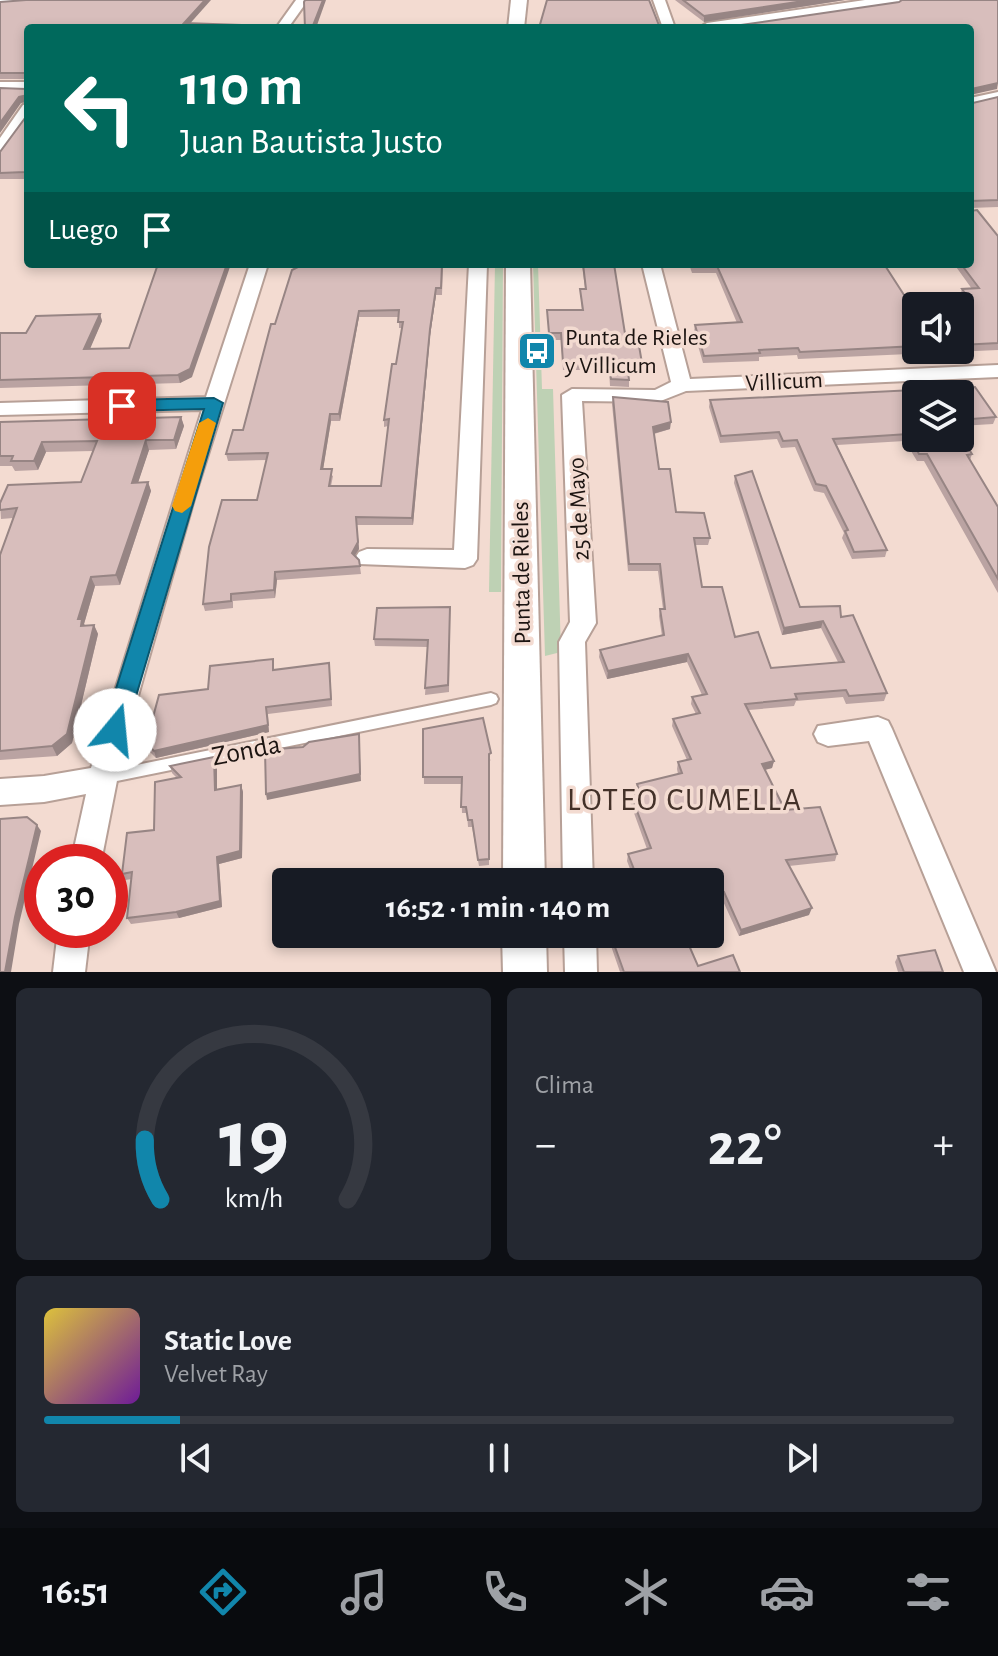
<!DOCTYPE html>
<html lang="es">
<meta charset="utf-8">
<style>
:root{--surface:#171b24;--page:#242831;--text:#f1f3f6;--muted:#9ea1a6;--line:#363941;--accent:#1186ab}
body{margin:0;font-family:"Alegreya Sans",sans-serif;background:var(--page);color:var(--text);height:100vh;display:flex;flex-direction:column;font-size:30px;white-space:nowrap}
*{box-sizing:border-box;margin:0}
p{font-size:26px;color:var(--muted)}
.icon{flex:none;width:44px;height:44px;fill:none;stroke:currentColor;stroke-width:2;stroke-linecap:round;stroke-linejoin:round}
.map{position:relative;height:972px;overflow:hidden}
.drawer{display:flex;flex-direction:column;gap:16px;padding:16px;background:#0d0f14;flex:1}
.drawer>*{flex:none}
.hud{position:absolute;left:24px;top:24px;width:950px;height:244px;border-radius:8px;box-shadow:0 4px 12px #0003;background:#00695c;color:#fff;overflow:hidden}
.buttons{position:absolute;left:902px;top:292px;display:grid;gap:16px}
.buttons a{display:grid;place-items:center;width:72px;height:72px;border-radius:8px;background:var(--surface);box-shadow:0 4px 12px #0003;font-size:40px}
.speed{position:absolute;left:24px;top:844px;display:flex;gap:16px;font-size:40px;font-weight:700;text-align:center}
.speed>*{display:grid;place-content:center;width:104px;height:104px;border-radius:50%;background:var(--surface);box-shadow:0 4px 12px #0003;line-height:1}
.speed .limit{border:12px solid #d22;background:#fff;color:#111}
.pin{position:absolute;display:grid;place-items:center;width:68px;height:68px;color:#fff;margin:-34px;border-radius:16px;box-shadow:0 4px 12px #0006}
.me{position:absolute;width:88px;margin:-44px;rotate:17deg;stroke-linejoin:round;filter:drop-shadow(0 0 6px #0008)}
.turn{display:flex;align-items:center;gap:28px;height:168px;padding:0 24px;font-size:36px}
.turn .icon{width:104px;height:104px;stroke-width:2.5}
.turn b{display:block;font-size:56px;line-height:68px}
.then{display:flex;align-items:center;height:76px;padding:0 24px;background:#0003;gap:16px;font-size:30px}
.big{font-size:60px;font-weight:700;line-height:1.1}
.drawer .widget{flex:1;display:flex;flex-direction:column;justify-content:center;gap:12px;min-width:0;padding:0 28px;border-radius:12px;background:var(--page)}
.drawer .dial{align-items:center;gap:0}
.dial svg{height:208px;overflow:visible;fill:none;stroke:var(--line);stroke-width:7;stroke-linecap:round;text-anchor:middle}
.dial text{fill:var(--text);stroke:none}
.song{display:flex;align-items:center;gap:24px}
.cover{width:96px;height:96px;border-radius:12px;background:linear-gradient(135deg,hsl(50 70% 55%),hsl(280 70% 35%))}
.played{height:8px;border-radius:4px;background:linear-gradient(90deg,var(--accent) 15%,var(--line) 15%)}
.keys{display:flex;justify-content:space-around;direction:ltr}
.heat{display:flex;justify-content:space-between;align-items:center;font-size:44px;direction:ltr}
.drawer .tiles{flex:1;display:grid;gap:16px;grid-template-columns:1fr 1fr}
.widget:last-child{grid-column:span 2}
.trip{position:absolute;left:272px;top:868px;width:452px;height:80px;border-radius:8px;background:var(--surface);box-shadow:0 4px 12px #0003;font-weight:700;line-height:80px;text-align:center}
.dock{display:flex;height:128px;justify-content:space-around;align-items:center;background:#090b0e;color:var(--muted)}
.dock .icon{width:56px;height:56px}
.dock .current{color:var(--accent)}
.dock b{font-size:36px;color:var(--text)}
.map>svg:first-child{display:block}
</style>
<div class="map">
<svg width="998" height="972" viewBox="0 0 998 972">
<rect width="100%" height="100%" fill="#f3dbd1"/>
<g fill="#bed1b4">
<polygon points="495,264 503,264 501,592 489,592"/>
<polygon points="533,264 538,264 542,389 553,389 561,652 545,656"/>
</g>
<g fill="none" stroke-linecap="round" stroke-linejoin="round">
<g stroke="#b7a097" stroke-width="4">
<polygon id="lane" points="491,693 496,695 498,699 496,703 491,705 107,783 102,781 100,777 102,773 107,771"/>
</g>
<g stroke="#b7a097" stroke-width="4">
<g id="street">
<polygon points="0,0 33,0 27,3 0,5"/>
<polygon points="296,0 308,0 288,28 276,28"/>
<polygon points="653,0 665,0 675,28 663,28"/>
<polygon points="998,92 998,100 970,106 970,98"/>
<polygon points="28,104 28,118 5,152 0,153 0,138 23,105"/>
<polygon points="250,264 268,264 195,496 124,745 101,862 71,862 86,794 44,802 0,805 0,779 44,776 91,768 202,410 0,415 0,403 206,397"/>
<polygon points="469,264 487,264 477,559 473,565 465,568 359,564 355,558 359,552 367,549 454,550"/>
<polygon points="642,264 660,264 690,379 998,365 998,377 686,391 658,402 582,401 596,623 585,642 593,882 563,882 559,642 570,622 562,395 572,389 655,390 671,382"/>
<polygon points="878,717 888,721 892,729 996,972 964,972 869,741 828,746 818,742 814,734 818,726"/>
<polygon points="58,930 90,930 85,972 53,972"/>
<polygon points="564,934 596,934 597,972 565,972"/>
</g>
</g>
<g stroke="#b7a097" stroke-width="4">
<g id="secondary">
<polygon points="511,0 527,0 524,28 508,28"/>
<polygon points="865,0 905,0 897,5 740,28 699,28 707,23"/>
<rect x="0" y="82" width="28" height="10"/>
<polygon points="506,264 530,264 545,882 503,882"/>
<polygon points="502,934 546,934 547,972 503,972"/>
</g>
</g>
<use href="#lane" fill="#fff" fill-rule="evenodd"/>
<use href="#street" fill="#fff" fill-rule="evenodd"/>
<use href="#secondary" fill="#fff" fill-rule="evenodd"/>
</g>
<g fill="#baa3a2" fill-rule="evenodd">
<polygon points="675,0 845,0 704,22"/>
<polygon points="0,2 190,23 268,26 268,28 28,28 28,79 0,79"/>
<polygon points="998,97 998,207 970,208 970,101 973,103"/>
<polygon points="28,114 27,179 0,179 0,152"/>
<path d="M998,236V350L798,359L797,355L759,357V361L703,363L694,332L695,325L737,323L716,273H692L689,264H884L906,298L960,296L962,289H972L954,264H970ZM916,306H960V350H916Z"/>
<path d="M299,264H329L328,267L443,264L442,295H436L430,336L413,525H357L359,549L355,556L359,560L361,574L277,580L275,598L233,601V608L205,611L203,604L257,500L267,460L228,461L226,454L243,430L275,324ZM359,317H399V328H402L396,364L384,420V427L388,426L381,486H331L333,476L323,469L331,421H340Z"/>
<polygon points="582,264 614,264 626,340 642,363 641,370 628,370 629,380 629,387 610,386 609,370 563,370 561,340 549,340 547,310 582,310 580,289 585,289"/>
<polygon points="100,314 102,321 90,348 129,348 192,377 180,383 0,388 0,333 26,333"/>
<polygon points="975,387 996,417 993,424 960,426 960,394 916,394 916,438 960,438 960,435 972,454 970,460 998,507 998,593 924,461 917,461 905,441 837,445 887,550 885,557 852,559 842,538 844,533 824,493 814,491 795,447 781,448 777,439 720,443 709,407 710,400"/>
<polygon points="613,397 670,429 654,434 659,469 676,512 710,538 708,545 695,545 702,587 735,637 771,668 838,662 821,628 782,635 734,483 735,476 800,607 841,617 887,693 884,701 846,704 843,697 796,701 794,706 749,710 774,761 772,768 765,770 785,810 837,854 835,861 789,866 809,915 739,936 722,899 710,882 635,882 627,861 628,854 647,849 630,802 631,795 637,793 636,791 637,784 678,774 677,769 678,762 687,760 672,726 673,719 696,714 691,704 692,697 702,695 687,662 607,679 599,657 600,650 662,636 659,616 660,609 663,609 658,571 628,571 612,404"/>
<polygon points="181,417 184,426 176,449 149,450 138,482 148,482 151,491 120,585 95,586 84,624 85,625 94,625 98,634 72,743 57,756 0,760 0,555 13,518 1,519 0,503 81,482 93,451 46,452 38,470 15,471 12,466 0,466 0,422"/>
<polygon points="450,614 449,692 425,695 428,647 375,646 374,639"/>
<polygon points="274,666 274,670 330,670 332,706 268,714 269,732 156,758 148,750 146,743 208,689"/>
<polygon points="423,729 491,760 489,761 489,865 479,866 472,827 468,827 467,813 462,813 461,784 424,784"/>
<polygon points="217,764 217,790 241,785 243,792 242,858 219,864 222,907 179,918 131,924 127,918 132,879 125,880 122,874 154,830 177,778 172,773 170,766"/>
<polygon points="599,934 684,934 698,966 740,972 620,972 610,943 603,944"/>
<polygon points="898,956 943,972 898,972 895,962"/>
</g>
<g fill="#978584">
<polygon points="205,0 211,0 186,28 184,23"/>
<polygon points="323,0 326,0 316,28 312,28"/>
<polygon points="810,0 845,0 704,22 704,16"/>
<polygon points="998,83 997,89 970,95 971,89"/>
<polygon points="28,95 28,102 21,103 0,133 0,123 19,97"/>
<polygon points="227,264 231,264 192,377 180,383 178,375"/>
<polygon points="436,288 436,295 430,336 413,525 412,518 430,329"/>
<polygon points="359,311 359,317 340,421 339,414"/>
<polygon points="100,314 102,321 87,356 84,349"/>
<polygon points="330,414 331,421 322,476 321,469"/>
<polygon points="181,417 184,426 176,449 174,440"/>
<polygon points="671,422 670,429 652,434 653,427"/>
<polygon points="146,440 149,450 135,492 132,483"/>
<polygon points="42,442 46,452 38,470 34,461"/>
<polygon points="148,482 151,491 120,585 116,575"/>
<polygon points="356,517 359,549 352,560 352,553"/>
<polygon points="275,572 277,580 275,598 274,590"/>
<polygon points="91,577 95,586 84,624 86,629 85,635 78,619"/>
<polygon points="823,621 821,628 782,635 784,628"/>
<polygon points="94,625 98,634 72,743 57,756 52,746"/>
<polygon points="688,654 687,662 607,679 608,671"/>
<polygon points="266,707 269,732 156,758 154,751"/>
<polygon points="359,734 361,781 267,800 266,794"/>
<polygon points="214,757 217,764 217,797 215,790"/>
<polygon points="774,761 772,768 760,771 762,764"/>
<polygon points="241,785 243,792 242,858 219,864 222,907 179,918 176,912 217,857"/>
<polygon points="37,825 41,831 19,924 11,972 5,972 15,917"/>
<polygon points="724,892 722,899 710,903 710,897"/>
<polygon points="812,908 809,915 739,936 741,930"/>
<polygon points="611,936 610,943 603,944 604,938"/>
</g>
<g fill="#d8bebc" stroke="#978584" stroke-width="2" fill-rule="evenodd">
<polygon points="26,0 205,0 184,23 268,26 267,28 28,28 28,75 26,73 0,73 0,2"/>
<polygon points="305,0 323,0 312,28 305,28 304,2"/>
<polygon points="547,0 649,0 660,28 539,28"/>
<polygon points="683,0 810,0 704,16"/>
<polygon points="902,0 998,0 998,83 971,89 970,95 970,28 721,28 717,25 741,25 899,2"/>
<rect x="436" y="25" width="35" height="3"/>
<polygon points="371,27 407,28 370,28"/>
<polygon points="28,81 28,95 19,97 0,123 0,88 26,89"/>
<polygon points="998,97 998,200 970,201 970,101 973,103"/>
<polygon points="28,114 28,168 25,172 0,173 0,152"/>
<polygon points="977,210 998,236 998,343 960,345 960,306 916,306 916,346 800,352 798,348 759,350 760,353 704,356 695,325 742,322 717,266 693,266 692,264 884,264 906,298 967,296 962,289 979,288 961,264 970,264 970,211"/>
<polygon points="158,264 227,264 190,369 178,375 0,380 0,333 26,333 36,316 100,314 84,349 129,348"/>
<path d="M299,264H327L326,267L401,264H442L441,288H436L430,329L412,518L356,517L358,542L352,553L359,560L360,566L275,572L274,590L231,594V601L203,604L209,547L222,500H257L268,453L226,454L233,430H243L271,324H275L292,270L298,267ZM399,310L398,322H403L396,364H392L384,420L389,419L381,486H329L332,469H321L330,414H339L359,311Z"/>
<polygon points="583,264 614,264 626,340 638,340 642,363 627,363 629,380 611,379 609,363 563,363 561,333 549,333 547,310 583,310 580,289 586,289"/>
<polygon points="975,387 996,417 960,420 960,394 916,394 916,438 960,438 960,435 972,454 967,455 998,507 998,579 927,454 919,454 908,434 833,439 887,550 854,552 845,531 848,530 826,486 816,484 797,440 783,441 779,432 721,436 710,400"/>
<polygon points="613,397 668,402 671,422 653,427 659,469 670,469 676,512 704,513 710,538 694,538 702,587 722,587 735,637 758,632 771,668 844,662 823,621 784,628 735,476 752,471 800,607 840,606 841,617 853,615 887,693 849,696 846,690 795,694 797,699 745,704 774,761 762,764 785,810 820,807 837,854 786,860 812,908 741,930 724,892 710,897 710,882 639,882 628,854 651,848 631,795 640,793 637,784 682,773 678,762 691,759 673,719 700,713 692,697 707,694 688,654 608,671 600,650 664,635 660,609 665,609 660,564 629,564"/>
<polygon points="181,417 174,440 146,440 132,483 148,482 116,575 91,577 78,619 82,619 81,626 94,625 67,734 52,746 0,751 0,555 17,508 0,510 0,503 8,485 81,482 97,441 42,442 34,461 11,461 13,456 0,456 0,422"/>
<polygon points="450,607 448,685 425,688 428,640 374,639 377,608"/>
<polygon points="273,659 273,670 329,663 331,699 266,707 268,725 154,751 146,743 159,695 208,689 210,666"/>
<polygon points="483,718 491,753 489,754 489,859 478,860 472,820 468,820 466,807 461,807 462,777 423,777 423,729"/>
<polygon points="359,734 360,774 266,794 265,750 303,747 309,742"/>
<polygon points="214,757 215,790 241,785 240,851 217,857 220,901 176,912 127,918 132,872 122,874 127,833 154,830 155,782 181,777 170,766"/>
<polygon points="27,817 37,825 15,917 5,972 0,972 0,819"/>
<polygon points="603,934 684,934 698,966 733,955 740,972 624,972 611,936 604,938"/>
<polygon points="935,950 943,972 904,972 898,956"/>
</g>
<polygon fill="#1186ab" stroke="#0b576f" stroke-width="2" points="214,398 223,403 126,730 123,737 115,740 107,737 103,730 204,409 122,411 114,406 122,400"/>
<polygon fill="#f59e0b" points="208,418 216,423 191,506 182,513 175,511 172,506 199,423"/>
<defs>
<g id="bus-square" transform="scale(2)"><rect x="-9" y="-9" width="18" height="18" rx="4" fill="#1186ab" stroke="#f3dbd1"/><path d="M-5-6H5V4H4V6H2V4H-2V6H-4V4H-5ZM-3.5-4V0h7V-4ZM-3.5 1.2v1.5H-2V1.2ZM2 1.2v1.5H3.5V1.2Z" fill="#fff"/></g>
</defs>
<g fill-rule="evenodd">
<use href="#bus-square" x="537" y="351"/>
</g>
<g text-anchor="middle" stroke-width="7" stroke-linejoin="round" paint-order="stroke">
<g font-size="24" fill="#1c1411" stroke="#f3dbd1" text-anchor="start">
<text x="565" y="345">Punta de Rieles<tspan x="565" dy="28">y Villicum</tspan></text>
</g>
<g font-size="24" fill="#1c1411" stroke="#f3dbd1">
<text transform="translate(784 381) rotate(-3)" y="8">Villicum</text>
<text transform="translate(578 509) rotate(-93)" y="8">25 de Mayo</text>
<text transform="translate(521 573) rotate(-91)" y="8">Punta de Rieles</text>
</g>
<g font-size="28" fill="#1c1411" stroke="#f3dbd1">
<text transform="translate(246 749) rotate(-11)" y="10">Zonda</text>
</g>
<g font-size="32" letter-spacing="2" fill="#433129" stroke="#f3dbd1">
<text x="685" y="810">LOTEO CUMELLA</text>
</g>
</g>
</svg>
<div class="buttons">
<a><svg class="icon" aria-label="sound" viewBox="0 0 24 24"><path d="M4 9h4l5-4v14l-5-4H4zM17 9q2 3 0 6"/></svg></a>
<a><svg class="icon" aria-label="layers" viewBox="0 0 24 24"><path d="M12 4l9 5-9 5-9-5zM3 14l9 5 9-5"/></svg></a>
</div>
<div class="speed"><div class="limit">30</div></div>
<div class="pin" style="left:122px;top:406px;background:#d93025"><svg class="icon" aria-label="arrive" viewBox="0 0 24 24"><path d="M6 21V4h12l-3 4 3 4H6"/></svg></div>
<svg class="me" style="left:115px;top:730px" viewBox="-20 -20 40 40"><circle r="19" fill="#fff"/><path d="M0-13L10 11 0 6-10 11z" fill="#1186ab"/></svg>
<div class="trip">16:52 · 1 min · 140 m</div>
<div class="hud">
<div class="turn"><svg class="icon" aria-label="left" viewBox="0 0 24 24"><path d="M17 20v-9H6M10 6l-5 5 5 5"/></svg><div><b>110 m</b>Juan Bautista Justo</div></div>
<div class="then">Luego<svg class="icon" aria-label="arrive" viewBox="0 0 24 24"><path d="M6 21V4h12l-3 4 3 4H6"/></svg></div>
</div>
</div>
<section class="drawer">
<div class="tiles">
<div class="widget dial"><svg viewBox="0 0 100 80">
<path d="M14 69A42 42 0 1 1 86 69"/>
<path d="M14 69A42 42 0 0 1 8 46" stroke="#1186ab"/>
<text x="50" y="56" font-size="32" font-weight="700">19</text>
<text x="50" y="72" font-size="11">km/h</text>
</svg></div>
<div class="widget"><p>Clima</p>
<div class="heat"><a>−</a><b class="big">22°</b><a>+</a></div>
</div>
<div class="widget">
<div class="song"><i class="cover"></i><div><b>Static Love</b><p>Velvet Ray</p></div></div>
<div class="played"></div>
<div class="keys"><svg class="icon" aria-label="previous" viewBox="0 0 24 24"><path d="M18 5L8 12l10 7zM5 5v14"/></svg><svg class="icon" aria-label="pause" viewBox="0 0 24 24"><path d="M8 5v14M16 5v14"/></svg><svg class="icon" aria-label="next" viewBox="0 0 24 24"><path d="M6 5l10 7-10 7zM19 5v14"/></svg></div>
</div>
</div>
</section>
<nav class="dock">
<b>16:51</b>
<svg class="icon current" aria-label="directions" viewBox="0 0 24 24"><path d="M12 3l9 9-9 9-9-9zM9 14v-3h6M13 9l2 2-2 2"/></svg>
<svg class="icon" aria-label="music" viewBox="0 0 24 24"><path d="M9 18V5l10-2v13"/><circle cx="6" cy="18" r="3"/><circle cx="16" cy="16" r="3"/></svg>
<svg class="icon" aria-label="phone" viewBox="0 0 24 24"><path d="M5 4h4l2 5-3 2q2 4 5 5l2-3 5 2v4C11 20 4 13 5 4z"/></svg>
<svg class="icon" aria-label="climate" viewBox="0 0 24 24"><path d="M12 3v18M4 7l16 10M4 17L20 7"/></svg>
<svg class="icon" aria-label="car" viewBox="0 0 24 24"><path d="M5 17H2v-5l4-1 3-4h7l3 4 3 1v5h-3M9 17h6M6 11h13"/><circle cx="7" cy="17" r="2"/><circle cx="17" cy="17" r="2"/></svg>
<svg class="icon" aria-label="filters" viewBox="0 0 24 24"><path d="M4 7h16M4 17h16"/><circle cx="9" cy="7" r="2"/><circle cx="15" cy="17" r="2"/></svg>
</nav>
